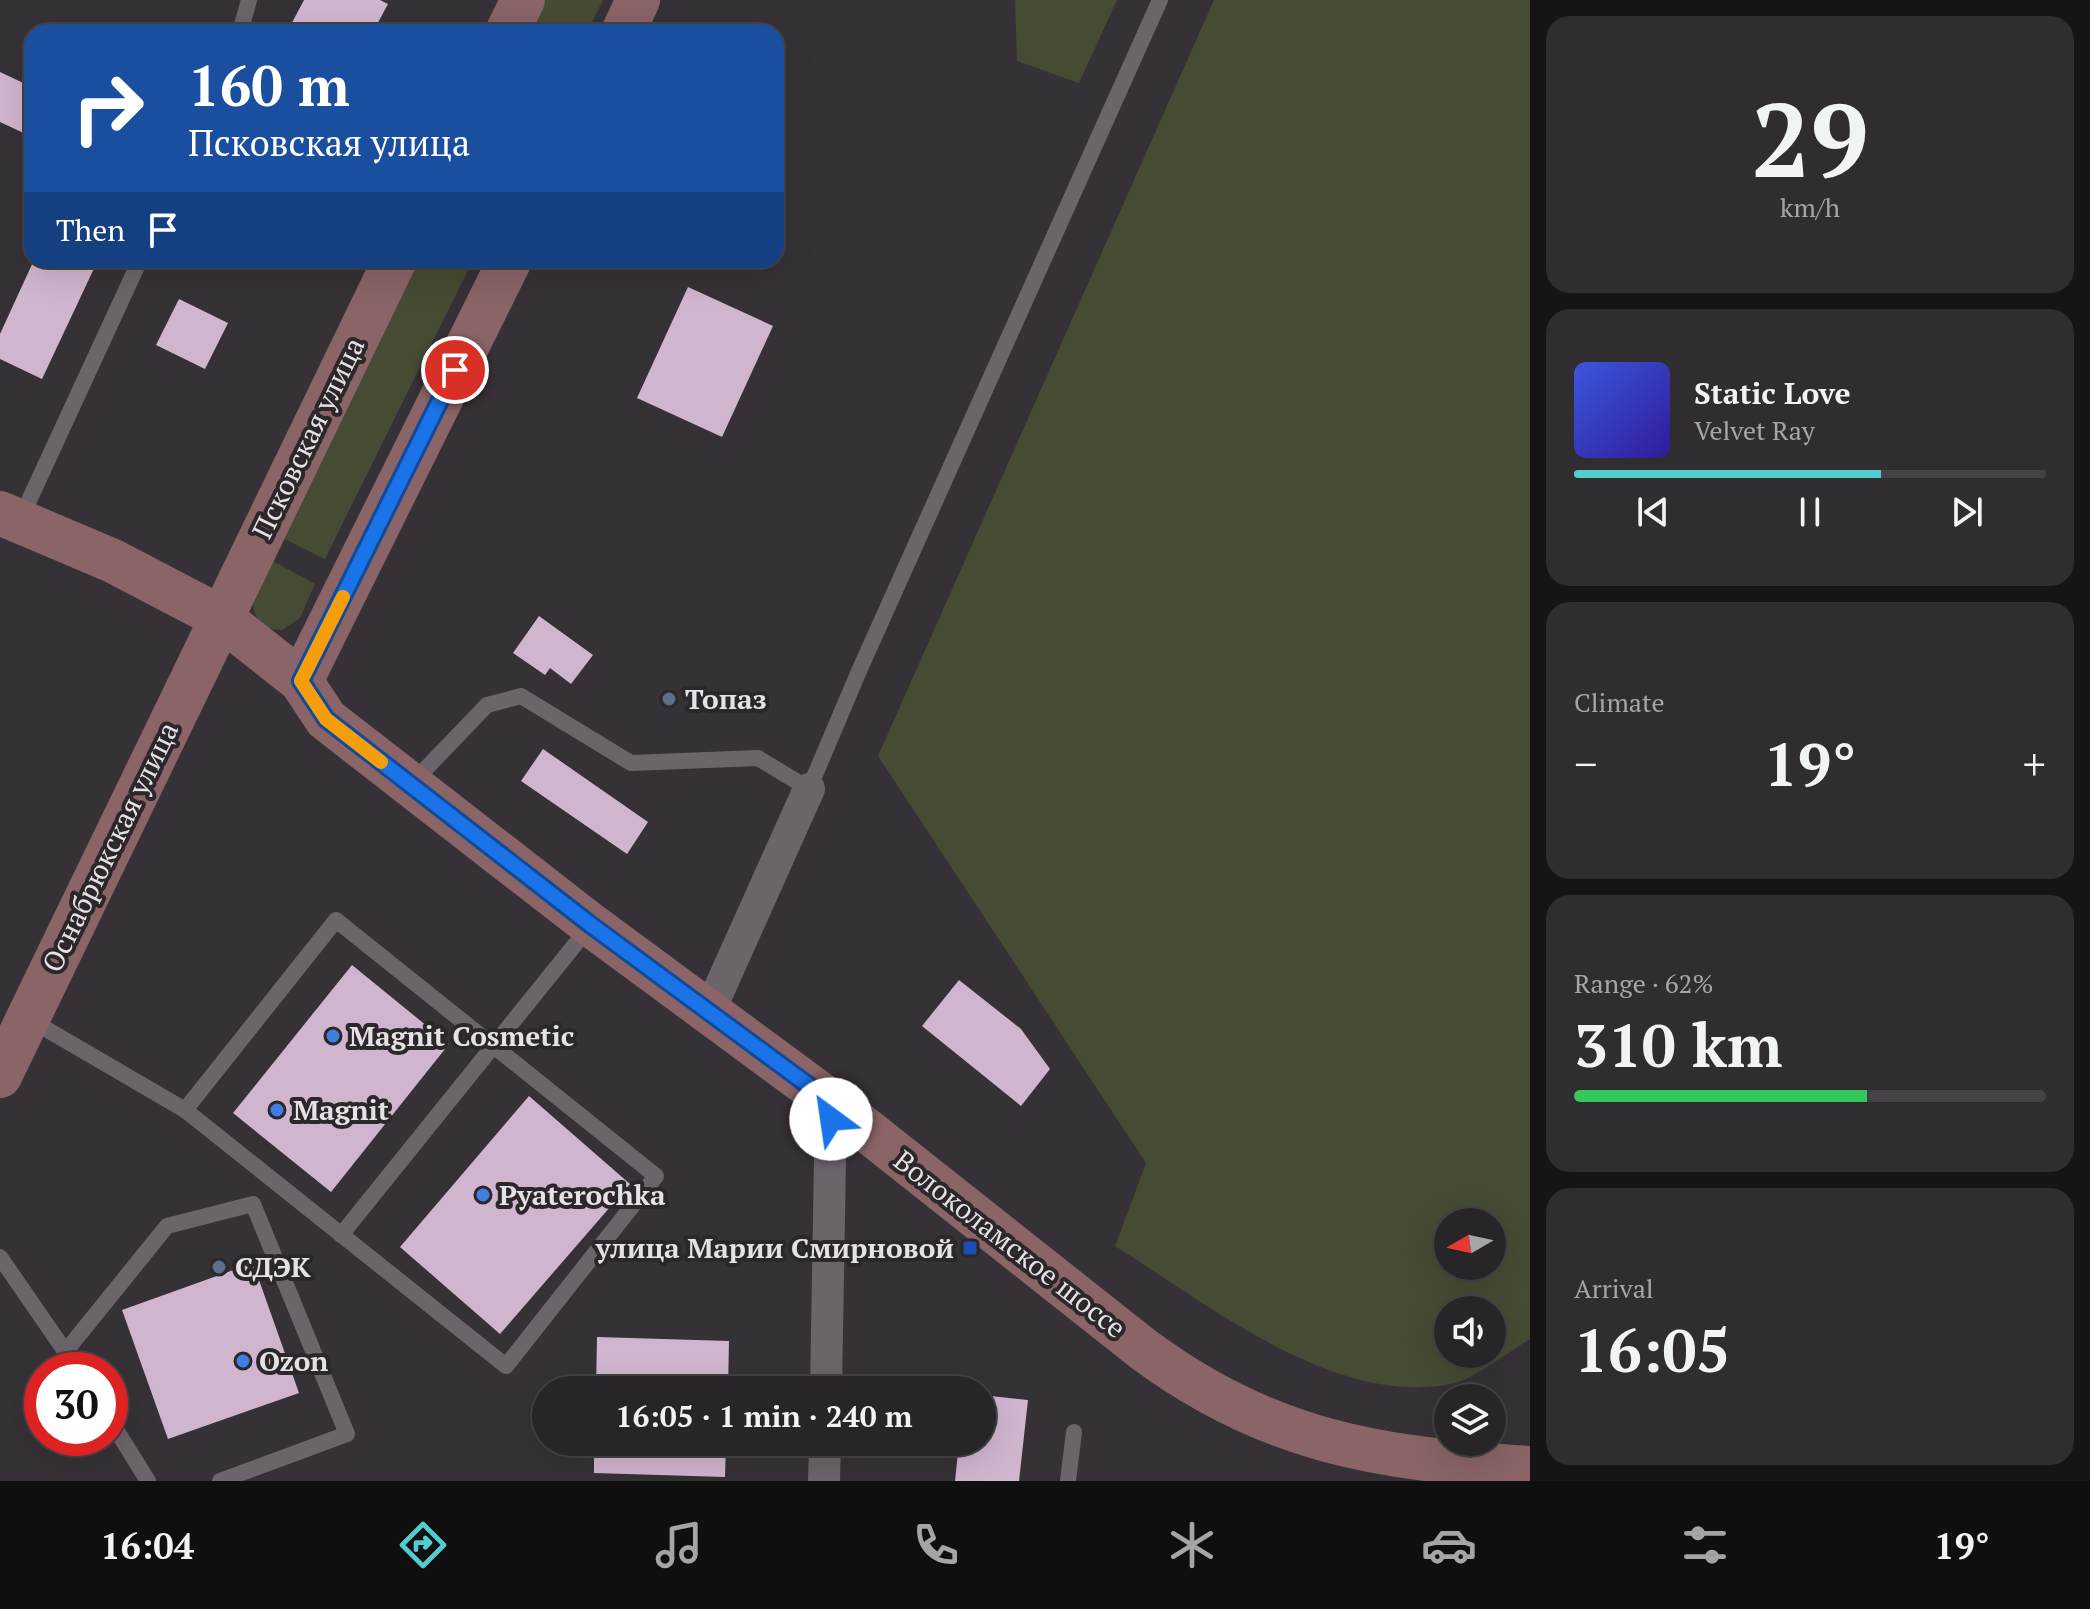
<!DOCTYPE html>
<meta charset="utf-8">
<style>
:root{--surface:#282528;--page:#302d30;--text:#f1f3f6;--muted:#a5a5a8;--line:#444245;--accent:#52cdcf}
body{margin:0;font-family:"PT Serif",serif;background:var(--page);color:var(--text);height:100vh;display:flex;flex-direction:column;font-size:30px;white-space:nowrap}
*{box-sizing:border-box;margin:0}
p{font-size:26px;color:var(--muted)}
.icon{flex:none;width:44px;height:44px;fill:none;stroke:currentColor;stroke-width:2;stroke-linecap:round;stroke-linejoin:round}
.map{position:relative;flex:1;overflow:hidden}
.sheet{display:flex;flex-direction:column;gap:16px;padding:16px;background:#161416;width:560px}
.sheet>*{flex:none}
.top-card{position:absolute;left:24px;top:24px;width:760px;height:244px;border-radius:24px;box-shadow:0 8px 32px #0002,0 0 0 2px var(--line);background:#1a4fa0;color:#fff;overflow:hidden}
.needle{width:52px;rotate:261deg}
.tools{position:absolute;left:1434px;top:1208px;display:grid;gap:16px}
.tools a{display:grid;place-items:center;width:72px;height:72px;border-radius:50%;background:var(--surface);box-shadow:0 8px 32px #0002,0 0 0 2px var(--line);font-size:40px}
.speed{position:absolute;left:24px;top:1352px;display:flex;gap:16px;font-size:40px;font-weight:700;text-align:center}
.speed>*{display:grid;place-content:center;width:104px;height:104px;border-radius:50%;background:var(--surface);box-shadow:0 8px 32px #0002,0 0 0 2px var(--line);line-height:1}
.speed .limit{border:12px solid #d22;background:#fff;color:#111}
.pin{position:absolute;display:grid;place-items:center;width:68px;height:68px;color:#fff;margin:-34px;border:4px solid #fff;border-radius:50%;box-shadow:0 2px 8px #0007}
.me{position:absolute;width:88px;margin:-44px;rotate:329deg;stroke-linejoin:round;filter:drop-shadow(0 0 6px #0008)}
.turn{display:flex;align-items:center;gap:28px;height:168px;padding:0 32px;font-size:36px}
.turn .icon{width:104px;height:104px;stroke-width:2.5}
.turn b{display:block;font-size:56px;line-height:68px}
.then{display:flex;align-items:center;height:76px;padding:0 32px;background:#0003;gap:16px;font-size:30px}
.big{font-size:60px;font-weight:700;line-height:1.1}
.sheet .card{flex:1;display:flex;flex-direction:column;justify-content:center;gap:12px;min-width:0;padding:0 28px;border-radius:24px;background:var(--page)}
.sheet .dial{align-items:center;gap:0}
.dial b{font-size:104px;line-height:1}
.song{display:flex;align-items:center;gap:24px}
.cover{width:96px;height:96px;border-radius:12px;background:linear-gradient(135deg,hsl(230 70% 55%),hsl(250 70% 35%))}
.played{height:8px;border-radius:4px;background:linear-gradient(90deg,var(--accent) 65%,var(--line) 65%)}
.keys{display:flex;justify-content:space-around;direction:ltr}
.heat{display:flex;justify-content:space-between;align-items:center;font-size:44px;direction:ltr}
.charge{height:12px;border-radius:6px;background:linear-gradient(90deg,#34c759 62%,var(--line) 0)}
.trip{position:absolute;left:532px;top:1376px;width:464px;height:80px;border-radius:40px;background:var(--surface);box-shadow:0 8px 32px #0002,0 0 0 2px var(--line);font-weight:700;line-height:80px;text-align:center}
.dock{display:flex;height:128px;justify-content:space-around;align-items:center;background:#100f10;color:var(--muted)}
.dock .icon{width:56px;height:56px}
.dock .active{color:var(--accent)}
.dock b{font-size:36px;color:var(--text)}
main{display:flex;flex:1;min-height:0}
.map>svg:first-child{display:block}
</style>
<main>
<div class="map">
<svg width="1530" height="1481" viewBox="0 0 1530 1481">
<rect width="100%" height="100%" fill="#363136"/>
<g fill="#464b34" fill-rule="evenodd">
<polygon points="546,0 603,0 587,32 530,32"/>
<polygon points="1015,0 1117,0 1079,83 1017,61"/>
<path d="M1214,0H1530V1339C1510,1351 1472,1380 1451,1384C1334,1407 1208,1304 1115,1246L1146,1163L878,756ZM1492,1222V1266H1448V1222ZM1492,1310V1354H1448V1310Z"/>
<polygon points="416,260 473,260 325,559 279,536"/>
<path d="M271,560L315,584L300,618L282,630L266,628C241,607 259,584 271,560Z"/>
</g>
<g fill="#d0b5ce">
<polygon points="304,0 380,0 388,4 373,32 287,32"/>
<polygon points="0,72 32,87 32,137 0,122"/>
<polygon points="34,260 98,260 42,379 0,359 0,334"/>
<polygon points="688,287 773,326 722,437 637,398"/>
<polygon points="179,299 228,323 205,369 156,345"/>
<polygon points="539,616 593,655 571,684 550,668 545,675 513,653"/>
<polygon points="543,749 648,822 627,854 521,781"/>
<polygon points="352,965 449,1044 331,1192 233,1113"/>
<polygon points="959,980 1021,1029 1050,1069 1021,1106 922,1026"/>
<polygon points="529,1096 630,1184 500,1334 400,1247"/>
<polygon points="253,1263 299,1393 168,1439 122,1310"/>
<polygon points="597,1337 729,1341 728,1390 596,1390"/>
<polygon points="982,1395 1028,1400 1019,1481 955,1481 959,1442 982,1442"/>
<polygon points="594,1442 726,1442 725,1477 594,1473"/>
</g>
<g fill="none" stroke-linecap="round" stroke-linejoin="round">
<g stroke="#6b656b" stroke-width="16">
<polyline points="240,32 249,0"/>
<polyline points="20,520 140,260"/>
<polyline points="413,782 487,705 521,696 631,763 758,758 809,789 859,671 1160,0"/>
<polygon points="336,920 656,1176 506,1366 185,1110"/>
<polyline points="29,1019 185,1110"/>
<polyline points="341,1235 590,926"/>
<polyline points="0,1257 78,1370"/>
<polyline points="66,1351 167,1226 253,1204 347,1434 220,1481"/>
<polyline points="110,1420 148,1481"/>
<polyline points="1068,1481 1074,1432"/>
</g>
<g stroke="#6b656b" stroke-width="32">
<polyline points="709,1012 809,789"/>
<polyline points="826,1390 831,1102"/>
<polyline points="824,1481 825,1442"/>
</g>
<g stroke="#8a6467" stroke-width="44">
<polyline points="507,32 523,0"/>
<polyline points="623,32 638,0"/>
<path d="M0,513L113,561L220,617L301,681L326,719L591,925L831,1102L1143,1349C1268,1442 1379,1459 1530,1468"/>
<polyline points="301,681 510,260"/>
<polyline points="0,1076 395,260"/>
</g>
</g>
<g fill="none" stroke-linecap="round" stroke-linejoin="round">
<g stroke="#114b97" stroke-width="20">
<polyline id="route" points="455,370 301,681 326,719 591,925 831,1102 831,1119"/>
</g>
<use href="#route" stroke="#1a73e8" stroke-width="14"/>
<polyline stroke="#f59e0b" stroke-width="14" points="343,597 301,681 326,719 381,762"/>
</g>
<g fill="#5c6f8a" stroke="#2c272b" stroke-width="3">
<circle cx="669" cy="699" r="8"/>
<circle cx="219" cy="1267" r="8"/>
</g>
<g fill="#3f7fe0" stroke="#2c272b" stroke-width="3">
<circle cx="333" cy="1036" r="8"/>
<circle cx="277" cy="1110" r="8"/>
<circle cx="483" cy="1195" r="8"/>
<circle cx="243" cy="1361" r="8"/>
</g>
<rect fill="#1a4fb4" stroke="#2c272b" stroke-width="3" x="962" y="1240" width="16" height="16" rx="4"/>
<g text-anchor="middle" stroke-width="8" stroke-linejoin="round" paint-order="stroke">
<g font-size="28" fill="#e5e2e5" stroke="#2c272b">
<text transform="translate(308 438) rotate(-64)" y="10">Псковская улица</text>
<text transform="translate(110 847) rotate(-64)" y="10">Оснабрюкская улица</text>
<text transform="translate(1010 1244) rotate(38)" y="10">Волоколамское шоссе</text>
</g>
<g font-size="28" font-weight="bold" fill="#e5e2e5" stroke="#2c272b" text-anchor="start">
<text x="685" y="709">Топаз</text>
<text x="349" y="1046">Magnit Cosmetic</text>
<text x="293" y="1120">Magnit</text>
<text x="499" y="1205">Pyaterochka</text>
<text x="954" y="1258" text-anchor="end">улица Марии Смирновой</text>
<text x="235" y="1277">СДЭК</text>
<text x="259" y="1371">Ozon</text>
</g>
</g>
</svg>
<div class="tools">
<a><svg class="needle" viewBox="-14 -14 28 28"><path d="M0-13l5 13h-10z" fill="#e53935"/><path d="M0 13l5-13h-10z" fill="#a5a5a8"/></svg></a>
<a><svg class="icon" aria-label="sound" viewBox="0 0 24 24"><path d="M4 9h4l5-4v14l-5-4H4zM17 9q2 3 0 6"/></svg></a>
<a><svg class="icon" aria-label="layers" viewBox="0 0 24 24"><path d="M12 4l9 5-9 5-9-5zM3 14l9 5 9-5"/></svg></a>
</div>
<div class="speed"><div class="limit">30</div></div>
<div class="pin" style="left:455px;top:370px;background:#d93025"><svg class="icon" aria-label="arrive" viewBox="0 0 24 24"><path d="M6 21V4h12l-3 4 3 4H6"/></svg></div>
<svg class="me" style="left:831px;top:1119px" viewBox="-20 -20 40 40"><circle r="19" fill="#fff"/><path d="M0-13L10 11 0 6-10 11z" fill="#1a73e8"/></svg>
<div class="trip">16:05 · 1 min · 240 m</div>
<div class="top-card">
<div class="turn"><svg class="icon" aria-label="right" viewBox="0 0 24 24"><path d="M7 20v-9h11M14 6l5 5-5 5"/></svg><div><b>160 m</b>Псковская улица</div></div>
<div class="then">Then<svg class="icon" aria-label="arrive" viewBox="0 0 24 24"><path d="M6 21V4h12l-3 4 3 4H6"/></svg></div>
</div>
</div>
<section class="sheet">
<div class="card dial"><b>29</b><p>km/h</p></div>
<div class="card">
<div class="song"><i class="cover"></i><div><b>Static Love</b><p>Velvet Ray</p></div></div>
<div class="played"></div>
<div class="keys"><svg class="icon" aria-label="previous" viewBox="0 0 24 24"><path d="M18 5L8 12l10 7zM5 5v14"/></svg><svg class="icon" aria-label="pause" viewBox="0 0 24 24"><path d="M8 5v14M16 5v14"/></svg><svg class="icon" aria-label="next" viewBox="0 0 24 24"><path d="M6 5l10 7-10 7zM19 5v14"/></svg></div>
</div>
<div class="card"><p>Climate</p>
<div class="heat"><a>−</a><b class="big">19°</b><a>+</a></div>
</div>
<div class="card"><p>Range · 62%</p><b class="big">310 km</b><div class="charge"></div></div>
<div class="card"><p>Arrival</p><b class="big">16:05</b></div>
</section>
</main>
<nav class="dock">
<b>16:04</b>
<svg class="icon active" aria-label="directions" viewBox="0 0 24 24"><path d="M12 3l9 9-9 9-9-9zM9 14v-3h6M13 9l2 2-2 2"/></svg>
<svg class="icon" aria-label="music" viewBox="0 0 24 24"><path d="M9 18V5l10-2v13"/><circle cx="6" cy="18" r="3"/><circle cx="16" cy="16" r="3"/></svg>
<svg class="icon" aria-label="phone" viewBox="0 0 24 24"><path d="M5 4h4l2 5-3 2q2 4 5 5l2-3 5 2v4C11 20 4 13 5 4z"/></svg>
<svg class="icon" aria-label="climate" viewBox="0 0 24 24"><path d="M12 3v18M4 7l16 10M4 17L20 7"/></svg>
<svg class="icon" aria-label="car" viewBox="0 0 24 24"><path d="M5 17H2v-5l4-1 3-4h7l3 4 3 1v5h-3M9 17h6M6 11h13"/><circle cx="7" cy="17" r="2"/><circle cx="17" cy="17" r="2"/></svg>
<svg class="icon" aria-label="filters" viewBox="0 0 24 24"><path d="M4 7h16M4 17h16"/><circle cx="9" cy="7" r="2"/><circle cx="15" cy="17" r="2"/></svg>
<b>19°</b>
</nav>
